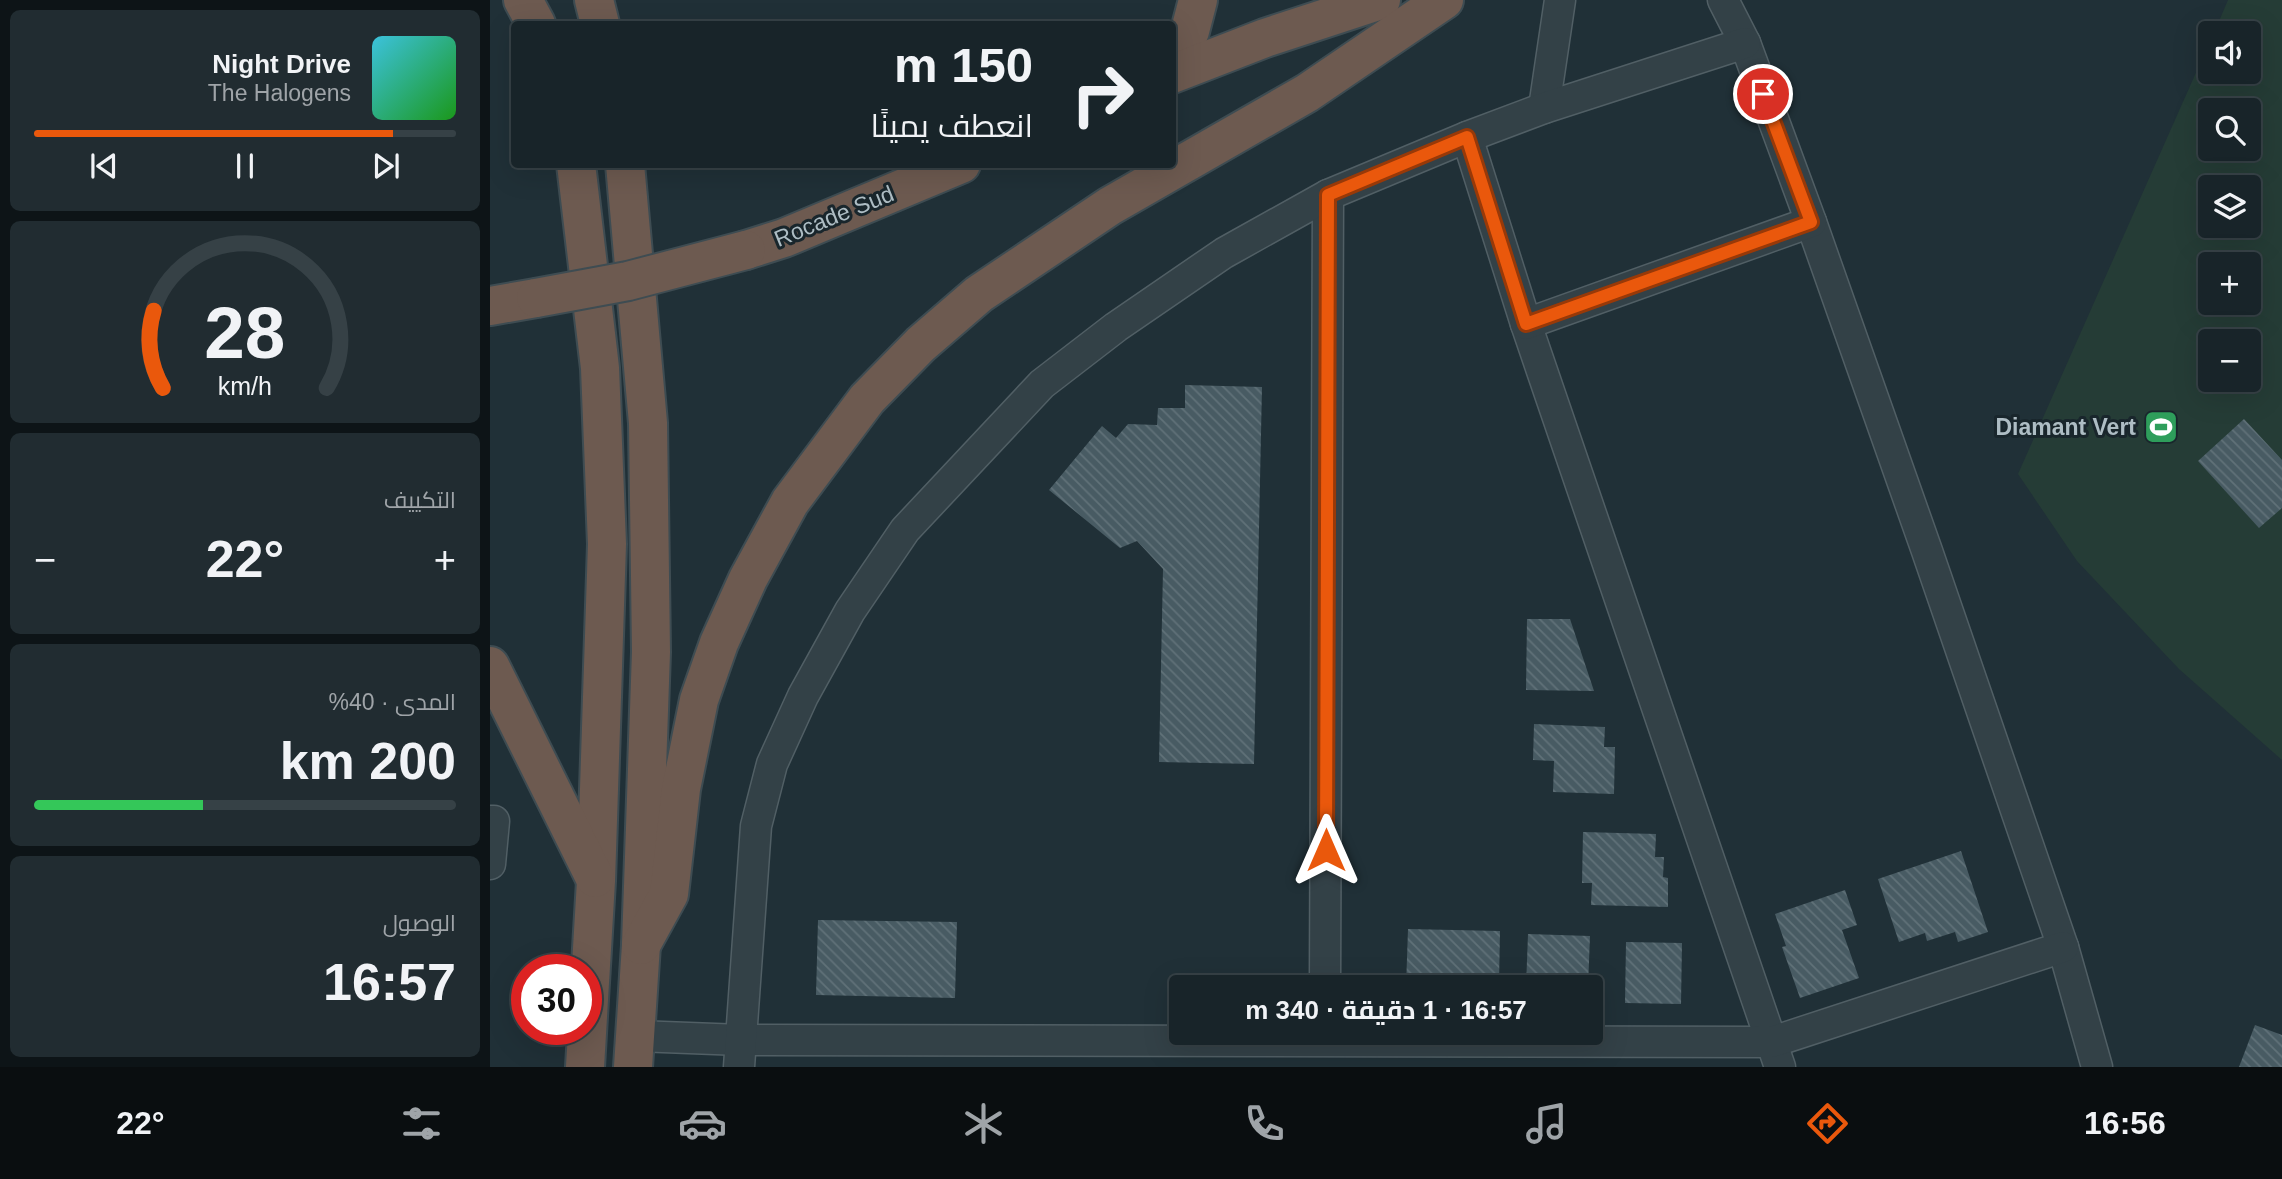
<!DOCTYPE html>
<html lang="ar">
<meta charset="utf-8">
<style>
:root{--surface:#182429;--page:#212c31;--text:#f1f3f6;--muted:#9fa4a8;--line:#364146;--accent:#ea580c}
body{margin:0;font-family:Helvetica,Cairo,sans-serif;background:var(--page);color:var(--text);direction:rtl;height:100vh;display:flex;flex-direction:column;font-size:26px;white-space:nowrap}
*{box-sizing:border-box;margin:0}
p{font-size:23px;color:var(--muted)}
.icon{flex:none;width:38px;height:38px;fill:none;stroke:currentColor;stroke-width:2;stroke-linecap:round;stroke-linejoin:round}
.map{position:relative;flex:1;overflow:hidden;direction:ltr}
.panel{display:flex;flex-direction:column;gap:10px;padding:10px;background:#0d1417;width:490px}
.panel>*{flex:none}
.banner{position:absolute;left:21px;top:21px;width:665px;height:147px;border-radius:7px;box-shadow:0 7px 28px #0002,0 0 0 2px var(--line);direction:rtl;background:#182429;color:var(--text);overflow:hidden}
.fabs{position:absolute;left:1708px;top:21px;display:grid;gap:14px}
.fabs a{display:grid;place-items:center;width:63px;height:63px;border-radius:7px;background:var(--surface);box-shadow:0 7px 28px #0002,0 0 0 2px var(--line);font-size:35px}
.speed{position:absolute;left:21px;top:954px;display:flex;gap:14px;font-size:35px;font-weight:700;text-align:center}
.speed>*{display:grid;place-content:center;width:91px;height:91px;border-radius:50%;background:var(--surface);box-shadow:0 7px 28px #0002,0 0 0 2px var(--line);line-height:1}
.speed .limit{border:10px solid #d22;background:#fff;color:#111}
.pin{position:absolute;display:grid;place-items:center;width:60px;height:60px;color:#fff;margin:-30px;border:4px solid #fff;border-radius:50%;box-shadow:0 2px 7px #0007}
.me{position:absolute;width:77px;margin:-38px;rotate:0deg;stroke-linejoin:round;filter:drop-shadow(0 0 5px #0008)}
.turn{display:flex;align-items:center;gap:24px;height:147px;padding:0 28px;font-size:32px}
.turn .icon{width:91px;height:91px;stroke-width:2.5}
.turn b{display:block;font-size:49px;line-height:60px}
.big{font-size:52px;font-weight:700;line-height:1.1}
.panel .card{flex:1;display:flex;flex-direction:column;justify-content:center;gap:10px;min-width:0;padding:0 24px;border-radius:10px;background:var(--page)}
.panel .dial{align-items:center;gap:0}
.dial svg{height:182px;overflow:visible;fill:none;stroke:var(--line);stroke-width:7;stroke-linecap:round;text-anchor:middle}
.dial text{fill:var(--text);stroke:none}
.song{display:flex;align-items:center;gap:21px}
.cover{width:84px;height:84px;border-radius:10px;background:linear-gradient(135deg,hsl(190 70% 55%),hsl(120 70% 35%))}
.played{height:7px;border-radius:4px;background:linear-gradient(90deg,var(--accent) 85%,var(--line) 85%)}
.keys{display:flex;justify-content:space-around;direction:ltr}
.heat{display:flex;justify-content:space-between;align-items:center;font-size:38px;direction:ltr}
.charge{height:10px;border-radius:5px;background:linear-gradient(90deg,#34c759 40%,var(--line) 0)}
.trip{position:absolute;left:679px;top:975px;width:434px;height:70px;border-radius:7px;background:var(--surface);box-shadow:0 7px 28px #0002,0 0 0 2px var(--line);font-weight:700;line-height:70px;text-align:center;direction:rtl}
.tab-bar{display:flex;height:112px;justify-content:space-around;align-items:center;background:#0a0e10;color:var(--muted)}
.tab-bar .icon{width:49px;height:49px}
.tab-bar .current{color:var(--accent)}
.tab-bar b{font-size:32px;color:var(--text)}
main{display:flex;flex:1;min-height:0}
.map>svg:first-child{display:block}
</style>
<main>
<div class="map">
<svg width="1792" height="1067" viewBox="0 0 1792 1067">
<defs>
<pattern id="building-back-hatch" width="6" height="6" patternUnits="userSpaceOnUse" patternTransform="scale(1.75)"><rect width="6" height="6" fill="#485b63"/><path d="M-1 5l2 2M0 0l6 6M5-1l2 2" fill="none" stroke="#607178"/></pattern>
</defs>
<rect width="100%" height="100%" fill="#203037"/>
<path fill="#253c36" fill-rule="evenodd" d="M1738,0H1792V760L1689,669L1587,561L1528,474L1720,41V72H1759V33H1724ZM1720,110H1759V149H1720ZM1720,187H1759V226H1720ZM1720,264H1759V303H1720ZM1720,341H1759V380H1720Z"/>
<g fill="url(#building-back-hatch)">
<polygon points="695,385 772,387 764,764 669,762 673,569 647,541 630,548 559,490 612,426 626,438 638,424 667,425 668,408 695,408"/>
<polygon points="1754,419 1792,460 1792,508 1769,528 1708,461"/>
<polygon points="1037,619 1080,619 1104,691 1036,690"/>
<polygon points="1044,724 1115,727 1114,747 1125,747 1124,794 1063,792 1064,761 1043,760"/>
<polygon points="1093,832 1166,834 1165,857 1174,857 1173,877 1178,878 1178,907 1101,905 1102,883 1092,883"/>
<polygon points="1471,851 1498,932 1468,942 1465,932 1437,941 1435,933 1409,942 1388,879"/>
<polygon points="1355,890 1367,925 1352,930 1369,978 1310,998 1292,947 1296,946 1285,914"/>
<polygon points="328,920 467,922 465,998 326,995"/>
<polygon points="918,929 1010,931 1009,984 985,983 984,987 916,987"/>
<polygon points="1038,934 1100,936 1098,987 1036,987"/>
<polygon points="1136,942 1192,943 1191,1004 1135,1003"/>
<polygon points="1765,1025 1792,1035 1792,1067 1749,1067"/>
</g>
<g fill="none" stroke-linecap="round" stroke-linejoin="round">
<g stroke="#515f65" stroke-width="33">
<g id="minor">
<polyline points="1233,0 1255,43 1321,222 1437,551 1573,947 1607,1067"/>
<polyline points="1054,108 1070,0"/>
<polyline points="977,137 1036,324 1290,1067"/>
<polyline points="1036,324 1321,222"/>
<polyline points="0,821 4,821 0,864"/>
<polyline points="835,987 838,195"/>
<polyline points="147,1036 251,1040 1282,1042 1573,947"/>
<polyline points="249,1067 266,826 282,764 313,696 360,611 415,530 552,384 626,327 734,253 838,195 977,137 1054,108 1255,43"/>
</g>
</g>
<g stroke="#3e4c52" stroke-width="42">
<g id="highway">
<polyline points="33,0 46,24"/>
<polyline points="104,0 110,24"/>
<polyline points="682,70 700,31 708,0"/>
<polyline points="682,74 775,38 891,0"/>
<polyline points="86,164 110,368 117,544 106,881 95,1067"/>
<polyline points="135,164 158,423 161,652 151,945 143,1067"/>
<polyline points="256,250 294,238 471,164"/>
<polyline points="0,306 46,298"/>
<polyline points="0,666 105,878"/>
<polyline points="151,945 179,894 191,789 209,700 229,643 258,579 300,502 377,399 431,344 489,294 620,206 817,93 954,0"/>
</g>
</g>
<use href="#minor" stroke="#334147" stroke-width="30"/>
<use href="#highway" stroke="#6d5a50" stroke-width="38"/>
<g stroke="#3e4c52" stroke-width="42" stroke-linecap="butt">
<polyline id="highway-bridge" points="46,298 138,281 256,250"/>
</g>
<use href="#highway-bridge" stroke="#6d5a50" stroke-width="38"/>
</g>
<g fill="none" stroke-linecap="round" stroke-linejoin="round">
<g stroke="#983908" stroke-width="18">
<polyline id="route" points="836,850 838,195 977,137 1036,324 1321,222 1273,94"/>
</g>
<use href="#route" stroke="#ea580c" stroke-width="12"/>
</g>
<defs>
<g id="stadium-square" transform="scale(1.75)"><rect x="-9" y="-9" width="18" height="18" rx="4" fill="#2e9e5b" stroke="#19262c"/><path d="M0-5a6.5 5 0 1 0 0 10a6.5 5 0 1 0 0-10ZM-3.5-1.8h7v3.6h-7Z" fill="#fff"/></g>
</defs>
<g fill-rule="evenodd">
<use href="#stadium-square" x="1671" y="427"/>
</g>
<g text-anchor="middle" stroke-width="6" stroke-linejoin="round" paint-order="stroke">
<g font-size="23" fill="#aebdc4" stroke="#19262c">
<text transform="translate(344 216) rotate(-22)" y="8">Rocade Sud</text>
</g>
<g font-size="23" font-weight="bold" fill="#aebdc4" stroke="#19262c" text-anchor="end">
<text x="1646" y="435">Diamant Vert</text>
</g>
</g>
</svg>
<div class="fabs">
<a><svg class="icon" aria-label="sound" viewBox="0 0 24 24"><path d="M4 9h4l5-4v14l-5-4H4zM17 9q2 3 0 6"/></svg></a>
<a><svg class="icon" aria-label="search" viewBox="0 0 24 24"><circle cx="10" cy="10" r="6"/><path d="M15 15l6 6"/></svg></a>
<a><svg class="icon" aria-label="layers" viewBox="0 0 24 24"><path d="M12 4l9 5-9 5-9-5zM3 14l9 5 9-5"/></svg></a>
<a>+</a>
<a>−</a>
</div>
<div class="speed"><div class="limit">30</div></div>
<div class="pin" style="left:1273px;top:94px;background:#d93025"><svg class="icon" aria-label="arrive" viewBox="0 0 24 24"><path d="M6 21V4h12l-3 4 3 4H6"/></svg></div>
<svg class="me" style="left:836px;top:850px" viewBox="-20 -20 40 40"><path d="M0-17L14 15 0 8-14 15z" fill="#ea580c" stroke="#fff" stroke-width="4"/></svg>
<div class="trip">16:57 · 1 دقيقة · 340 m</div>
<div class="banner">
<div class="turn"><svg class="icon" aria-label="right" viewBox="0 0 24 24"><path d="M7 20v-9h11M14 6l5 5-5 5"/></svg><div><b>150 m</b>انعطف يمينًا</div></div>
</div>
</div>
<section class="panel">
<div class="card">
<div class="song"><i class="cover"></i><div><b>Night Drive</b><p>The Halogens</p></div></div>
<div class="played"></div>
<div class="keys"><svg class="icon" aria-label="previous" viewBox="0 0 24 24"><path d="M18 5L8 12l10 7zM5 5v14"/></svg><svg class="icon" aria-label="pause" viewBox="0 0 24 24"><path d="M8 5v14M16 5v14"/></svg><svg class="icon" aria-label="next" viewBox="0 0 24 24"><path d="M6 5l10 7-10 7zM19 5v14"/></svg></div>
</div>
<div class="card dial"><svg viewBox="0 0 100 80">
<path d="M14 69A42 42 0 1 1 86 69"/>
<path d="M14 69A42 42 0 0 1 10 35" stroke="#ea580c"/>
<text x="50" y="56" font-size="32" font-weight="700">28</text>
<text x="50" y="72" font-size="11">km/h</text>
</svg></div>
<div class="card"><p>التكييف</p>
<div class="heat"><a>−</a><b class="big">22°</b><a>+</a></div>
</div>
<div class="card"><p>المدى · 40%</p><b class="big">200 km</b><div class="charge"></div></div>
<div class="card"><p>الوصول</p><b class="big">16:57</b></div>
</section>
</main>
<nav class="tab-bar">
<b>16:56</b>
<svg class="icon current" aria-label="directions" viewBox="0 0 24 24"><path d="M12 3l9 9-9 9-9-9zM9 14v-3h6M13 9l2 2-2 2"/></svg>
<svg class="icon" aria-label="music" viewBox="0 0 24 24"><path d="M9 18V5l10-2v13"/><circle cx="6" cy="18" r="3"/><circle cx="16" cy="16" r="3"/></svg>
<svg class="icon" aria-label="phone" viewBox="0 0 24 24"><path d="M5 4h4l2 5-3 2q2 4 5 5l2-3 5 2v4C11 20 4 13 5 4z"/></svg>
<svg class="icon" aria-label="climate" viewBox="0 0 24 24"><path d="M12 3v18M4 7l16 10M4 17L20 7"/></svg>
<svg class="icon" aria-label="car" viewBox="0 0 24 24"><path d="M5 17H2v-5l4-1 3-4h7l3 4 3 1v5h-3M9 17h6M6 11h13"/><circle cx="7" cy="17" r="2"/><circle cx="17" cy="17" r="2"/></svg>
<svg class="icon" aria-label="filters" viewBox="0 0 24 24"><path d="M4 7h16M4 17h16"/><circle cx="9" cy="7" r="2"/><circle cx="15" cy="17" r="2"/></svg>
<b>22°</b>
</nav>
